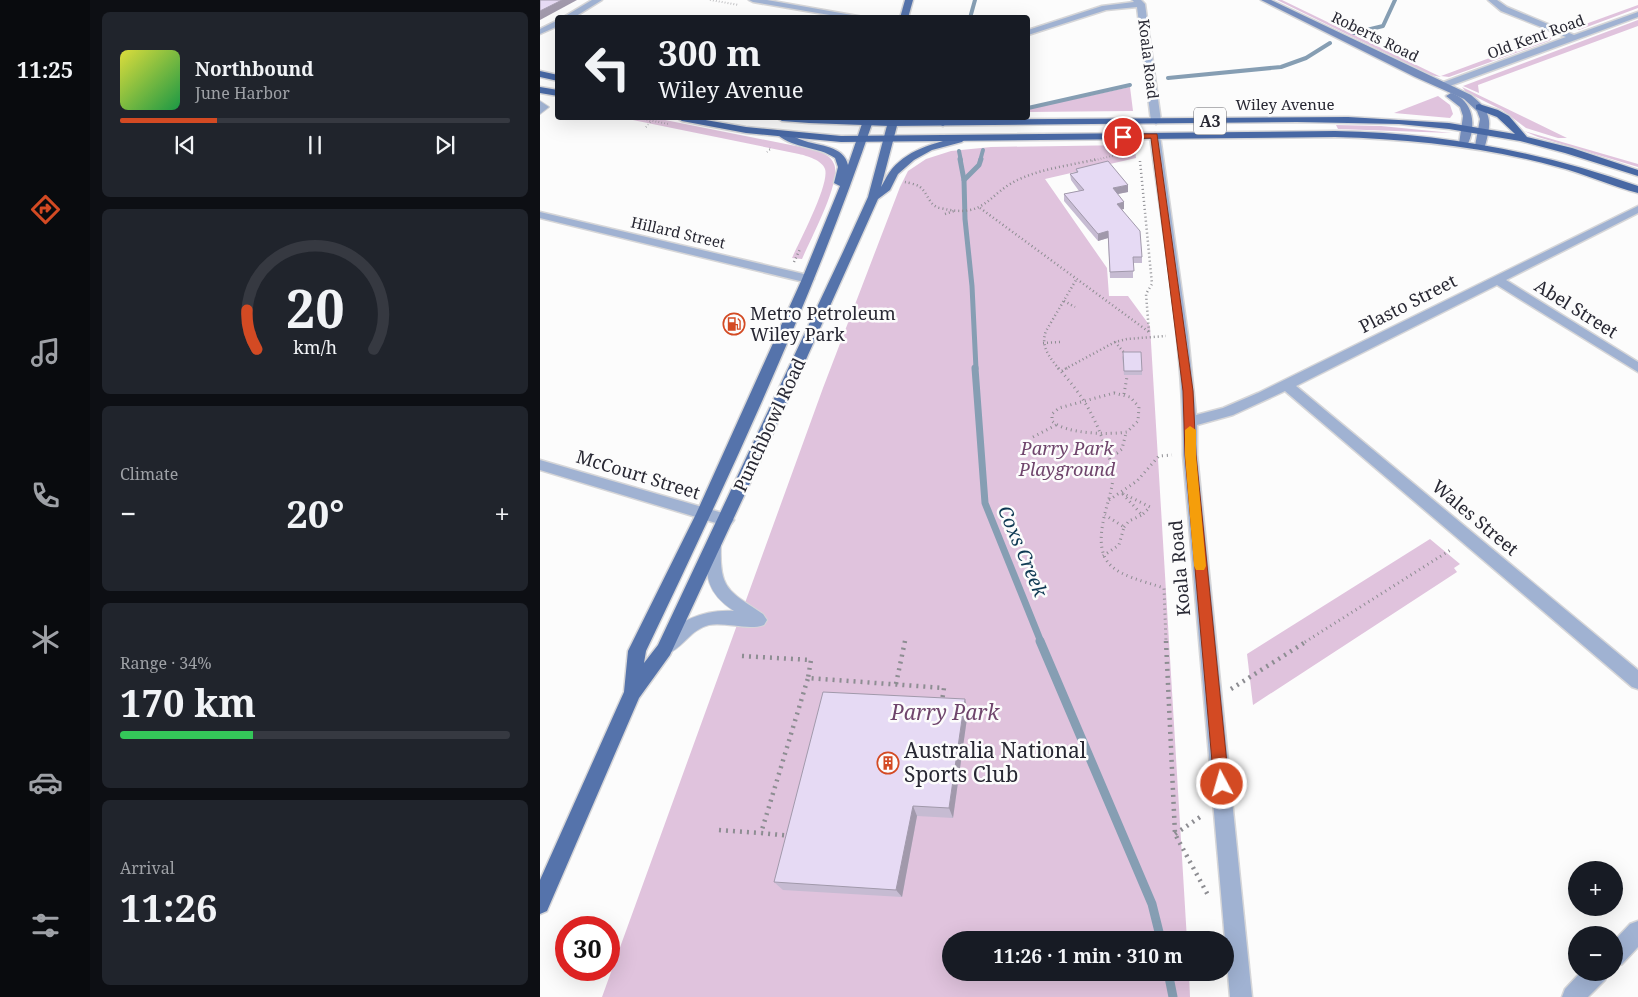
<!DOCTYPE html>
<meta charset="utf-8">
<style>
:root{--surface:#171b24;--page:#20242c;--text:#f1f3f6;--muted:#9ea1a6;--line:#363941;--accent:#d34a23}
body{margin:0;font-family:"Noto Serif",serif;background:var(--page);color:var(--text);height:100vh;display:flex;flex-direction:column;font-size:19px;white-space:nowrap}
*{box-sizing:border-box;margin:0}
p{font-size:16px;color:var(--muted)}
.icon{flex:none;width:28px;height:28px;fill:none;stroke:currentColor;stroke-width:2;stroke-linecap:round;stroke-linejoin:round}
.map{position:relative;flex:1;overflow:hidden}
.sheet{display:flex;flex-direction:column;gap:12px;padding:12px;background:#0d0f14;width:450px}
.sheet>*{flex:none}
.top-card{position:absolute;left:15px;top:15px;width:475px;height:105px;border-radius:5px;box-shadow:0 5px 20px #0002;background:#171b24;color:var(--text);overflow:hidden}
.buttons{position:absolute;left:1028px;top:861px;display:grid;gap:10px}
.buttons a{display:grid;place-items:center;width:55px;height:55px;border-radius:50%;background:var(--surface);box-shadow:0 5px 20px #0002;font-size:25px}
.speed{position:absolute;left:15px;top:916px;display:flex;gap:10px;font-size:25px;font-weight:700;text-align:center}
.speed>*{display:grid;place-content:center;width:65px;height:65px;border-radius:50%;background:var(--surface);box-shadow:0 5px 20px #0002;line-height:1}
.speed .limit{border:8px solid #d22;background:#fff;color:#111}
.pin{position:absolute;display:grid;place-items:center;width:42px;height:42px;color:#fff;margin:-21px;border:2px solid #fff;border-radius:50%;box-shadow:0 1px 5px #0007}
.me{position:absolute;width:55px;margin:-28px;rotate:354deg;stroke-linejoin:round;filter:drop-shadow(0 0 4px #0008)}
.turn{display:flex;align-items:center;gap:18px;height:105px;padding:0 20px;font-size:22px}
.turn .icon{width:65px;height:65px;stroke-width:2.5}
.turn b{display:block;font-size:35px;line-height:42px}
.big{font-size:38px;font-weight:700;line-height:1.1}
.sheet .tile{flex:1;display:flex;flex-direction:column;justify-content:center;gap:8px;min-width:0;padding:0 18px;border-radius:8px;background:var(--page)}
.sheet .dial{align-items:center;gap:0}
.dial svg{height:130px;overflow:visible;fill:none;stroke:var(--line);stroke-width:7;stroke-linecap:round;text-anchor:middle}
.dial text{fill:var(--text);stroke:none}
.song{display:flex;align-items:center;gap:15px}
.cover{width:60px;height:60px;border-radius:8px;background:linear-gradient(135deg,hsl(60 70% 55%),hsl(140 70% 35%))}
.played{height:5px;border-radius:2px;background:linear-gradient(90deg,var(--accent) 25%,var(--line) 25%)}
.keys{display:flex;justify-content:space-around;direction:ltr}
.heat{display:flex;justify-content:space-between;align-items:center;font-size:28px;direction:ltr}
.charge{height:8px;border-radius:4px;background:linear-gradient(90deg,#34c759 34%,var(--line) 0)}
.trip{position:absolute;left:402px;top:931px;width:292px;height:50px;border-radius:25px;background:var(--surface);box-shadow:0 5px 20px #0002;font-weight:700;line-height:50px;text-align:center}
main{display:flex;flex:1;min-height:0}
.tab-bar{display:flex;flex-direction:column;width:90px;justify-content:space-around;align-items:center;background:#090b0e;color:var(--muted)}
.tab-bar .icon{width:35px;height:35px}
.tab-bar .on{color:var(--accent)}
.tab-bar b{font-size:22px;color:var(--text)}
.map>svg:first-child{display:block}
</style>
<main>
<nav class="tab-bar">
<b>11:25</b>
<svg class="icon on" aria-label="directions" viewBox="0 0 24 24"><path d="M12 3l9 9-9 9-9-9zM9 14v-3h6M13 9l2 2-2 2"/></svg>
<svg class="icon" aria-label="music" viewBox="0 0 24 24"><path d="M9 18V5l10-2v13"/><circle cx="6" cy="18" r="3"/><circle cx="16" cy="16" r="3"/></svg>
<svg class="icon" aria-label="phone" viewBox="0 0 24 24"><path d="M5 4h4l2 5-3 2q2 4 5 5l2-3 5 2v4C11 20 4 13 5 4z"/></svg>
<svg class="icon" aria-label="climate" viewBox="0 0 24 24"><path d="M12 3v18M4 7l16 10M4 17L20 7"/></svg>
<svg class="icon" aria-label="car" viewBox="0 0 24 24"><path d="M5 17H2v-5l4-1 3-4h7l3 4 3 1v5h-3M9 17h6M6 11h13"/><circle cx="7" cy="17" r="2"/><circle cx="17" cy="17" r="2"/></svg>
<svg class="icon" aria-label="filters" viewBox="0 0 24 24"><path d="M4 7h16M4 17h16"/><circle cx="9" cy="7" r="2"/><circle cx="15" cy="17" r="2"/></svg>
</nav>
<section class="sheet">
<div class="tile">
<div class="song"><i class="cover"></i><div><b>Northbound</b><p>June Harbor</p></div></div>
<div class="played"></div>
<div class="keys"><svg class="icon" aria-label="previous" viewBox="0 0 24 24"><path d="M18 5L8 12l10 7zM5 5v14"/></svg><svg class="icon" aria-label="pause" viewBox="0 0 24 24"><path d="M8 5v14M16 5v14"/></svg><svg class="icon" aria-label="next" viewBox="0 0 24 24"><path d="M6 5l10 7-10 7zM19 5v14"/></svg></div>
</div>
<div class="tile dial"><svg viewBox="0 0 100 80">
<path d="M14 69A42 42 0 1 1 86 69"/>
<path d="M14 69A42 42 0 0 1 8 45" stroke="#d34a23"/>
<text x="50" y="56" font-size="32" font-weight="700">20</text>
<text x="50" y="72" font-size="11">km/h</text>
</svg></div>
<div class="tile"><p>Climate</p>
<div class="heat"><a>−</a><b class="big">20°</b><a>+</a></div>
</div>
<div class="tile"><p>Range · 34%</p><b class="big">170 km</b><div class="charge"></div></div>
<div class="tile"><p>Arrival</p><b class="big">11:26</b></div>
</section>
<div class="map">
<svg width="1098" height="997" viewBox="0 0 1098 997">
<rect width="100%" height="100%" fill="#fcfcfc"/>
<g fill="#e0c3dd">
<polygon points="737,0 742,0 901,77 890,75"/>
<polygon points="1098,5 1098,8 1039,30 1029,30"/>
<polygon points="1098,20 1098,26 938,85 939,93 923,86"/>
<polygon points="1012,35 1015,36 1009,41 909,77 901,76"/>
<polygon points="590,87 593,111 488,112 488,109"/>
<polygon points="922,87 1027,138 1018,138 986,128 962,110 926,92"/>
<polygon points="898,96 910,105 913,114 910,118 854,113"/>
<path d="M83,118H115L276,150C283,153 291,156 294,164C302,181 270,240 262,259L252,258C259,242 290,184 285,169C282,160 267,156 259,154Z"/>
<polygon points="796,125 841,126 912,133 798,129"/>
<polygon points="984,131 1098,164 1098,167 998,137"/>
<polygon points="590,145 595,148 596,158 505,179 567,268 569,296 588,296 610,326 647,940 411,940 411,972 649,973 650,997 62,997 283,388 360,187 368,171 386,159 411,151 451,147"/>
<polygon points="890,539 920,564 914,568 917,572 713,705 707,654"/>
</g>
<g fill="none" stroke-linecap="round" stroke-linejoin="round">
<g stroke="#869eb3" stroke-width="4">
<polyline points="430,18 435,0"/>
<polyline points="814,33 843,26 855,0"/>
<polyline points="628,78 741,67 766,58 790,43"/>
<polyline points="488,108 590,85"/>
<polyline points="419,151 421,161"/>
<polyline points="440,161 443,150"/>
</g>
<g stroke="#869eb3" stroke-width="5">
<polyline points="420,159 424,180 425,219 432,286 436,369"/>
<polyline points="424,180 439,165 441,159"/>
</g>
<polyline stroke="#869eb3" stroke-width="7" points="435,368 445,503 501,642"/>
<g stroke="#869eb3" stroke-width="9">
<polyline points="500,641 612,904 621,940"/>
<polyline points="628,972 633,997"/>
</g>
<g stroke="#d6d6d8" stroke-width="2">
<g id="service">
<polygon points="0,101 9,107 0,114"/>
<path d="M174,539L179,541L181,545C179,590 189,591 223,614L227,620L224,625C208,631 187,622 169,625C151,629 143,648 127,654L121,652L119,647C132,620 167,609 194,611C167,593 165,577 167,545L169,541Z"/>
</g>
</g>
<g stroke="#d6d6d8" stroke-width="3">
<g id="minor">
<polygon points="52,0 62,0 33,18 22,18"/>
<polygon points="209,0 227,0 329,18 307,18 213,2"/>
<polygon points="592,0 601,0 605,4 621,121 616,124 611,121 597,7 566,10 488,35 488,30 562,6 594,2"/>
<polygon points="948,0 957,0 967,7 1034,35 1098,12 1098,17 907,87 901,87 901,83 1026,37 961,11"/>
<polygon points="18,20 18,26 0,34 0,29"/>
<path d="M615,133L620,136L648,336L656,415L683,408L718,393L1098,206V213L966,280L1098,362V372L957,285L756,386L1098,670V689L1092,687L745,391L693,415L657,425V455L712,997H690L643,455C644,349 624,241 610,136Z"/>
<polygon points="0,212 268,275 274,279 268,283 0,218"/>
<polygon points="0,460 186,514 191,516 194,520 191,524 186,526 0,470"/>
<polygon points="1098,921 1098,947 1082,964 1074,967 1074,941 1090,924"/>
<polygon points="1041,972 1068,972 1065,980 1048,997 1022,997 1025,989"/>
</g>
</g>
<g stroke="#d6d6d8" stroke-width="3">
<g id="secondary">
<path d="M721,0H731L931,95C952,112 952,121 945,146L940,149L935,146L940,119L937,111L924,99L875,77Z"/>
<path d="M911,93C934,100 937,127 927,146H921L919,144L923,116L920,107L906,96Z"/>
</g>
</g>
<g stroke="#d6d6d8" stroke-width="3">
<g id="primary">
<polygon points="365,0 373,0 368,18 360,18"/>
<path d="M324,118H334C272,301 189,477 106,651L104,663L118,645L303,252L328,197L349,118H359L341,187C344,182 346,177 349,173C365,150 394,143 419,137L424,140L422,142L392,150L374,160L358,174L350,190L338,199L224,453L130,655L99,698L7,911L0,914V880L84,692L88,651L156,514L262,279L300,186L294,183L298,167L295,158C278,146 254,149 238,135L243,132C251,134 257,139 265,141C280,146 304,146 308,165Z"/>
<polygon points="384,118 397,118 408,123 403,126"/>
</g>
</g>
<g stroke="#d6d6d8" stroke-width="3">
<g id="trunk">
<polygon points="0,71 18,75 18,81 0,77"/>
<polygon points="0,87 18,90 18,96 0,93"/>
<polygon points="939,104 958,110 969,116 987,137 1032,148 1098,170 1098,176 1025,153 980,141 909,129 859,124 757,122 350,126 269,123 242,121 237,118 378,120 808,117 909,123 975,134 957,117 936,109 936,105"/>
<path d="M137,118H154L206,127L301,136L795,131C900,133 999,151 1098,186V193C1071,186 1045,174 1018,167C945,147 871,139 795,137L301,142L206,133L142,121Z"/>
</g>
</g>
<g stroke="#8d8d92" stroke-width="2" stroke-dasharray="0.5 2.5" stroke-linecap="butt">
<polyline points="170,0 199,5"/>
<polyline points="98,118 129,124"/>
<polyline points="106,127 111,121"/>
<polyline points="227,152 231,149 228,148"/>
<polyline points="552,161 588,152"/>
</g>
<g stroke="#8d8d92" stroke-width="2.5" stroke-dasharray="1 3" stroke-linecap="butt">
<polyline points="600,161 612,284 606,294 609,332"/>
<path d="M365,182C369,183 376,184 380,187C388,193 389,206 400,208C448,220 447,192 482,178C505,168 533,165 557,159"/>
<polyline points="440,208 609,332"/>
<polyline points="405,214 414,211"/>
<polyline points="254,262 260,249"/>
<polyline points="524,301 535,307"/>
<polyline points="575,342 586,355"/>
<polyline points="503,343 520,342"/>
<path d="M519,369C510,358 500,346 506,331L536,280"/>
<polyline points="525,369 575,342 587,339 626,336"/>
</g>
<g stroke="#8d8d92" stroke-width="3" stroke-dasharray="1 4" stroke-linecap="butt">
<path d="M518,368C542,394 555,416 566,449C569,457 573,467 573,475C573,487 568,501 565,513C551,570 577,573 624,588L626,642"/>
<polyline points="522,371 527,368"/>
<path d="M574,393L590,397L599,407L598,421L587,432C569,435 525,434 512,421V414L519,408Z"/>
<polyline points="584,394 588,371"/>
<polyline points="493,437 516,425"/>
<polyline points="567,455 577,453 582,449 586,433"/>
<polygon points="582,493 610,507 602,515"/>
<polyline points="569,500 597,481 619,456 632,455"/>
<polyline points="584,527 589,521 602,515"/>
<polyline points="563,556 579,545 584,527 565,515"/>
<polyline points="365,642 366,638"/>
<polyline points="765,642 912,549"/>
</g>
<g stroke="#8d8d92" stroke-width="4.5" stroke-dasharray="2 5" stroke-linecap="butt">
<polyline points="626,641 635,834 669,897"/>
<polyline points="202,656 271,660 268,678 404,688 402,701"/>
<polyline points="356,684 365,641"/>
<polyline points="691,689 767,641"/>
<polyline points="179,830 221,833"/>
<polyline points="635,834 663,815"/>
<polyline points="251,836 221,833 268,678"/>
</g>
<use href="#service" fill="#a0b2d2" fill-rule="evenodd"/>
<use href="#minor" fill="#a0b2d2" fill-rule="evenodd"/>
<use href="#secondary" fill="#758dbc" fill-rule="evenodd"/>
<use href="#primary" fill="#5573ab" fill-rule="evenodd"/>
<use href="#trunk" fill="#4868a4" fill-rule="evenodd"/>
</g>
<g fill="#c6bbd2">
<polygon points="536,169 588,192 577,194 584,202 584,209 581,209 602,257 602,263 593,263 593,278 570,278 568,238 558,241 524,201 524,194 539,191 531,180 530,174 536,172"/>
<polygon points="582,356 602,371 602,375 584,375"/>
<polygon points="428,711 413,818 377,816 362,897 243,890 234,882"/>
</g>
<g fill="#a199ab">
<polygon points="22,0 37,0 0,20 0,11"/>
<polygon points="588,185 588,192 573,195 573,188"/>
<polygon points="584,202 584,209 577,211 577,204"/>
<polygon points="568,231 568,238 558,241 558,234"/>
<polygon points="425,699 428,711 413,818 409,808"/>
<polygon points="373,806 377,816 362,897 356,890"/>
</g>
<g fill="#e6daf4" stroke="#a199ab">
<polygon points="0,0 22,0 0,11"/>
<polygon points="568,161 588,185 573,188 584,202 577,204 600,231 602,257 593,257 594,271 570,272 568,231 558,234 524,194 544,190 530,174 538,172 536,169"/>
<polygon points="583,352 601,352 602,371 584,371"/>
<polygon points="283,692 425,699 409,808 373,806 356,890 234,882"/>
</g>
<polygon fill="#d34a23" stroke="#893017" points="617,134 653,391 656,455 689,784 687,789 682,791 676,789 674,784 645,455 643,391 611,138 583,139 580,137 583,134"/>
<polygon fill="#f59e0b" points="650,426 656,430 656,455 666,566 664,570 656,570 654,566 645,455 645,430"/>
<defs>
<g id="fuel-ring" transform="scale(1.125)"><circle r="9.5" fill="#fcfcfc" stroke="#d34a23" stroke-width="1.5"/><path d="M-5.5-6h7V0h2V4h1.3V-2.5L3-4.5l.8-.8L6-3V5H2.5V1h-1V6h-7ZM-4.2-4.7v3.2H.2V-4.7Z" fill="#d34a23"/></g>
<g id="building-ring" transform="scale(1.125)"><circle r="9.5" fill="#fcfcfc" stroke="#d34a23" stroke-width="1.5"/><path d="M-4-6H4V6H1V3H-1V6H-4ZM-2.5-4.3h1.7v1.8h-1.7ZM.8-4.3h1.7v1.8H.8ZM-2.5-1h1.7V.8h-1.7ZM.8-1h1.7V.8H.8Z" fill="#d34a23"/></g>
</defs>
<g fill-rule="evenodd">
<use href="#fuel-ring" x="194" y="324"/>
<use href="#building-ring" x="348" y="763"/>
</g>
<g text-anchor="middle" stroke-width="5" stroke-linejoin="round" paint-order="stroke">
<g font-size="15" fill="#282833" stroke="#fcfcfc">
<text transform="translate(835 37) rotate(26)" y="5">Roberts Road</text>
<text transform="translate(996 37) rotate(-20)" y="5">Old Kent Road</text>
<text transform="translate(608 59) rotate(83)" y="5">Koala Road</text>
<text x="745" y="110">Wiley Avenue</text>
<text transform="translate(138 233) rotate(13)" y="5">Hillard Street</text>
</g>
<rect fill="#fcfcfc" stroke="#68686f" stroke-width="1" x="654" y="107.5" width="32" height="27" rx="4"/>
<g font-size="16" font-weight="bold" fill="#282833">
<text x="670" y="127">A3</text>
</g>
<g font-size="18" fill="#282833" stroke="#fcfcfc">
<text transform="translate(868 304) rotate(-27)" y="6">Plasto Street</text>
<text transform="translate(1036 309) rotate(32)" y="6">Abel Street</text>
<text transform="translate(230 425) rotate(-65)" y="6">Punchbowl Road</text>
<text transform="translate(98 475) rotate(17)" y="6">McCourt Street</text>
<text transform="translate(935 518) rotate(40)" y="6">Wales Street</text>
<text transform="translate(640 568) rotate(-95)" y="6">Koala Road</text>
</g>
<g font-size="18" fill="#282833" stroke="#fcfcfc" text-anchor="start">
<text x="210" y="320">Metro Petroleum<tspan x="210" dy="21">Wiley Park</tspan></text>
</g>
<g font-size="18" font-style="italic" fill="#6f456c" stroke="#fcfcfc">
<text x="527" y="455">Parry Park<tspan x="527" dy="21">Playground</tspan></text>
</g>
<g font-size="19" font-style="italic" fill="#0e3953" stroke="#fcfcfc">
<text transform="translate(483 551) rotate(67)" y="7">Coxs Creek</text>
</g>
<g font-size="21" font-style="italic" fill="#6f456c" stroke="#fcfcfc">
<text x="405" y="720">Parry Park</text>
</g>
<g font-size="21" fill="#282833" stroke="#fcfcfc" text-anchor="start">
<text x="364" y="758">Australia National<tspan x="364" dy="24">Sports Club</tspan></text>
</g>
</g>
</svg>
<div class="buttons">
<a>+</a>
<a>−</a>
</div>
<div class="speed"><div class="limit">30</div></div>
<div class="pin" style="left:583px;top:137px;background:#d93025"><svg class="icon" aria-label="arrive" viewBox="0 0 24 24"><path d="M6 21V4h12l-3 4 3 4H6"/></svg></div>
<svg class="me" style="left:682px;top:784px" viewBox="-20 -20 40 40"><circle r="17" fill="#d34a23" stroke="#fff" stroke-width="3"/><path d="M0-11L8 9 0 5-8 9z" fill="#fff"/></svg>
<div class="trip">11:26 · 1 min · 310 m</div>
<div class="top-card">
<div class="turn"><svg class="icon" aria-label="left" viewBox="0 0 24 24"><path d="M17 20v-9H6M10 6l-5 5 5 5"/></svg><div><b>300 m</b>Wiley Avenue</div></div>
</div>
</div>
</main>
